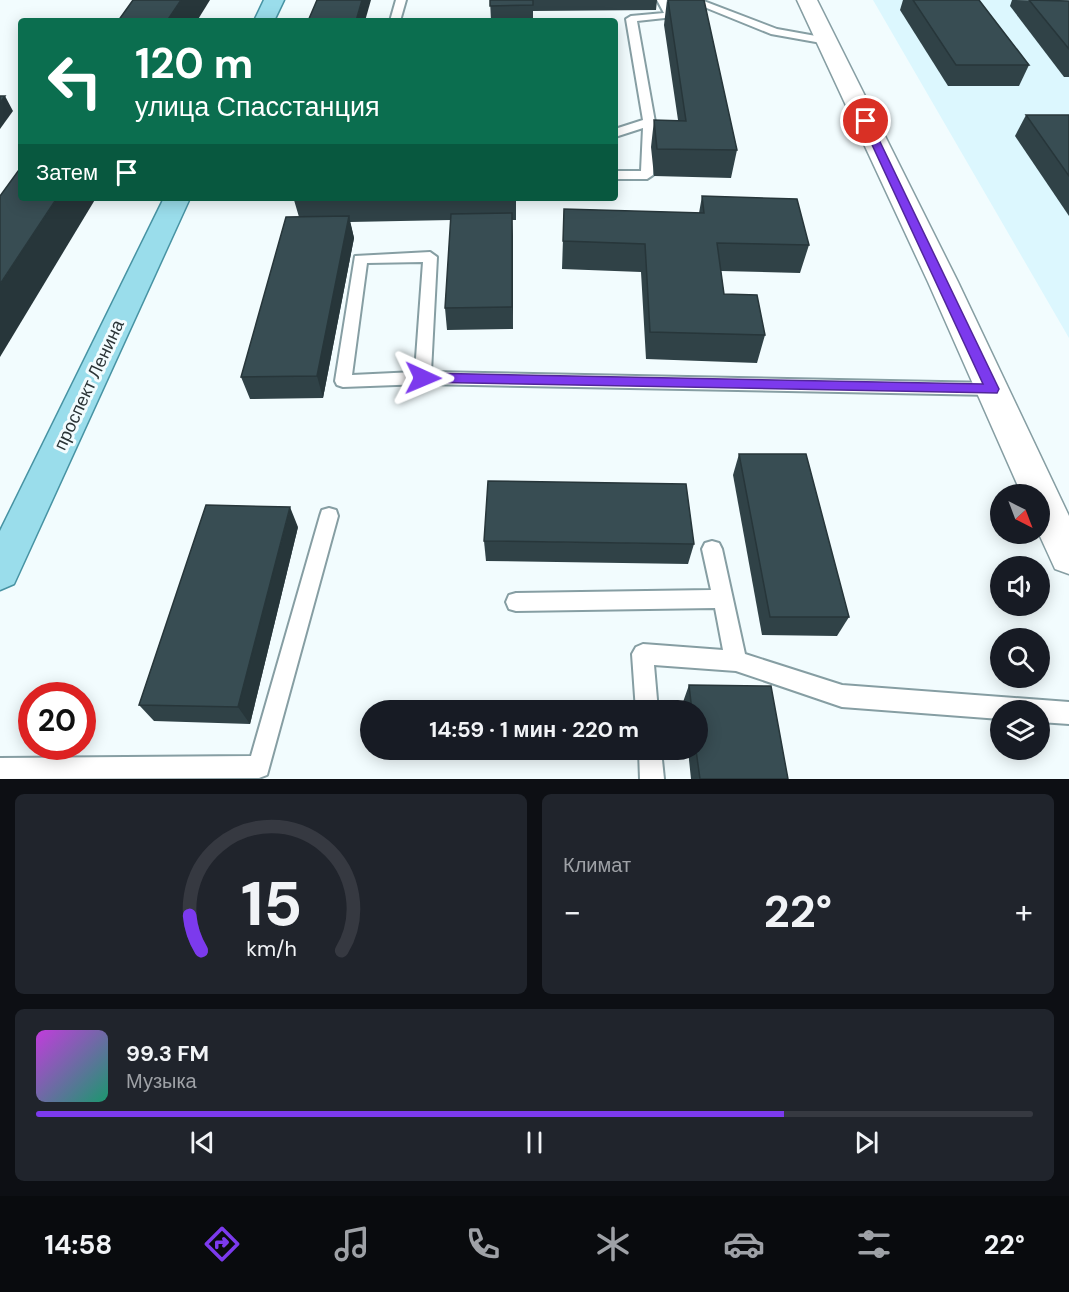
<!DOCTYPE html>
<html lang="ru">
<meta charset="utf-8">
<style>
:root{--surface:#171b24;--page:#20242c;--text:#f1f3f6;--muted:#9ea1a6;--line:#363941;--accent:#7c3aed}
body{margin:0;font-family:"DM Sans",sans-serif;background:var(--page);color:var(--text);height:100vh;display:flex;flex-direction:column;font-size:22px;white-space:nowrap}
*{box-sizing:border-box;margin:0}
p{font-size:20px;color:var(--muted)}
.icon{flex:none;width:33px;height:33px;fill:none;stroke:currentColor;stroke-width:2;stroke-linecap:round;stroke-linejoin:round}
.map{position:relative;height:779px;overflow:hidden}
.details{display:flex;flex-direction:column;gap:15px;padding:15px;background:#0d0f14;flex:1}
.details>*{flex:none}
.banner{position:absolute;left:18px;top:18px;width:600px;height:183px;border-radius:6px;box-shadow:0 3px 15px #0003;background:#0b6e4f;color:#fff;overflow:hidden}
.needle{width:39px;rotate:138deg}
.tools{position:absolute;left:990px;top:484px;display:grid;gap:12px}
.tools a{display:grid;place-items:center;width:60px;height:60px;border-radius:50%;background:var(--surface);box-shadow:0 3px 15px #0003;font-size:30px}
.speed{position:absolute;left:18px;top:682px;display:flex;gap:12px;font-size:30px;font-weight:700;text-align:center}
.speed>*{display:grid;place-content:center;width:78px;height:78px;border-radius:50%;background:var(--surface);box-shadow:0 3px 15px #0003;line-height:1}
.speed .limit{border:9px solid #d22;background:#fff;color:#111}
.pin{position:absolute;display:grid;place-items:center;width:51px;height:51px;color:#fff;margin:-26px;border:3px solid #fff;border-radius:50%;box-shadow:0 2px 6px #0007}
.me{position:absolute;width:66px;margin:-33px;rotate:91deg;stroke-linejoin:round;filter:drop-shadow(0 0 4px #0008)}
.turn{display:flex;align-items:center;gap:21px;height:126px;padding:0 18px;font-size:27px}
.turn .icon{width:78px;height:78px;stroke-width:2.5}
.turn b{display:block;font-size:42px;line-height:51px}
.then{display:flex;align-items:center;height:57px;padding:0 18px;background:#0003;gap:12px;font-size:22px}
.big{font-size:45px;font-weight:700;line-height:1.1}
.details .tile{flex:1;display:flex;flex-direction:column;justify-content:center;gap:9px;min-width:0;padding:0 21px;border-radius:9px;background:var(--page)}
.details .dial{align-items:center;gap:0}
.dial svg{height:156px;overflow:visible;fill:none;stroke:var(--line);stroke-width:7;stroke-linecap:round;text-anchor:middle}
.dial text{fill:var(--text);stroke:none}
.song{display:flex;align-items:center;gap:18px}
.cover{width:72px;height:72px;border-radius:9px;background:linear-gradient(135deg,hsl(290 70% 55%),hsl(160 70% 35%))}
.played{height:6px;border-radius:3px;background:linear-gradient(90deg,var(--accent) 75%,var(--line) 75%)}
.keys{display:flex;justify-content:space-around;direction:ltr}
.heat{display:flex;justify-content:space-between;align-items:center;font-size:33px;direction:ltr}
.details .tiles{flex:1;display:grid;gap:15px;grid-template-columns:1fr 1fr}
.tile:last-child{grid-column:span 2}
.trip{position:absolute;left:360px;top:700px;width:348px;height:60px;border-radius:30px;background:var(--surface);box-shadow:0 3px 15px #0003;font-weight:700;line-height:60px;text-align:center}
.tab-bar{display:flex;height:96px;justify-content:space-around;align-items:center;background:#090b0e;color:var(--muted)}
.tab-bar .icon{width:42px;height:42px}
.tab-bar .on{color:var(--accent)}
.tab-bar b{font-size:27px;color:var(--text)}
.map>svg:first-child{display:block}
</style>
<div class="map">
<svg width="1069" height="779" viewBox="0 0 1069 779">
<rect width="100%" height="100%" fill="#f2fcfe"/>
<polygon fill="#dcf7fe" points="873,0 1069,0 1069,338"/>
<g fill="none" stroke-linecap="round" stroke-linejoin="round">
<g stroke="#869ea3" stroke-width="4">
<g id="service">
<polygon points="396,0 406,0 400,21 390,21"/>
<polygon points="657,0 667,0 675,15 674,17 637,21 655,122 653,175 647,179 615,179 615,171 641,171 643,128 615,137 615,129 643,120 626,19 631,16 664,13"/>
<polygon points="687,0 701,0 777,29 827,38 832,41 827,44 771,34"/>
<path d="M430,252L437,257L431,372L992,383L998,385L1000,389L998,393L992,395L423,384L343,387L337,385L335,381L355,256ZM423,262L415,372L352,375L367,263Z"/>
<polygon points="329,508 336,510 338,516 267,775 259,778 0,779 0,758 251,756 320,516 322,510"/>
<polygon points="712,541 719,543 722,549 745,654 842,685 1069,702 1069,724 1040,722 1040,711 1000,711 1000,719 842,707 736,671 654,665 658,711 636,711 632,654 636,647 643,644 723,650 715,608 516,611 509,609 506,602 509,595 516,593 711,590 702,549 705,543"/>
<polygon points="639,750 661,750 664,779 640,779"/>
</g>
</g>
<g stroke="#869ea3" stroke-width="3">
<polygon id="minor" points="797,0 817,0 958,282 1069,516 1069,574 1055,569 1039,534 1040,495 1022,495 928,282"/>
</g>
<g stroke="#4793a3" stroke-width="3">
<g id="primary">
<polygon points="264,0 284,0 274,21 254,21"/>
<polygon points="164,198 190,198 14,584 0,590 0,531"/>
</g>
</g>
<use href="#service" fill="#fff" fill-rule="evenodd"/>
<use href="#minor" fill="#fff" fill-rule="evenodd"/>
<use href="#primary" fill="#9addeb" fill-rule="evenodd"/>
</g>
<g fill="#304247">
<polygon points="490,0 657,0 656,10 533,11 533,21 491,21"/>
<polygon points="667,0 737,150 731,178 654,176 651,147 654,120 678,120 664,25"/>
<polygon points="903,0 979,0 1029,65 1019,86 948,86 900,10"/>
<polygon points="1012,0 1069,1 1069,77 1064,77 1010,6"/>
<polygon points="1026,115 1069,115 1069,216 1015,136"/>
<polygon points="702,196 809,245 800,273 721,271 724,294 765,335 757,363 646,359 641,272 562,269 564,209 699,213"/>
<polygon points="516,198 516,220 512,220 513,329 447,330 445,308 451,220 350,222 354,238 323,398 250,399 241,377 299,217 294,200"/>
<polygon points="739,454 849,617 837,636 762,635 733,475"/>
<polygon points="298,527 250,724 154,721 139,705"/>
<polygon points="484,541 694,544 688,564 486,561"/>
<polygon points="689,685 788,779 691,779 688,750 698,750 698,711 684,711 683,702"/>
</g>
<g fill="#27363a">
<polygon points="181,0 210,0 197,21 167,21"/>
<polygon points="362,0 371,0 365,21 356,21"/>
<polygon points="5,96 13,111 0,129 0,103"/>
<polygon points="57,198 96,198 0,357 0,284"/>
<polygon points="512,213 513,236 513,329 512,307"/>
<polygon points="349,216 354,238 323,398 317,376"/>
<polygon points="290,507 298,527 250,724 238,707"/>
</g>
<g fill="#384d53" stroke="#27363a" stroke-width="1.5">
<polygon points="133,0 181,0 167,21 118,21"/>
<polygon points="317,0 362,0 356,21 308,21"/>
<polygon points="490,0 533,0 533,5 490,6"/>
<polygon points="668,0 704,0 737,150 657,149 654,120 686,121"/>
<polygon points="913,0 979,0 1029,65 956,65"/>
<polygon points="1029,0 1069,1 1069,49"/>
<polygon points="0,96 5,96 0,103"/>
<polygon points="1026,115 1069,115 1069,176"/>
<polygon points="21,167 21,198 57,198 0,284 0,196"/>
<polygon points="702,196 797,199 809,245 717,243 724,294 757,295 765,335 650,332 645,244 563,241 564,209 704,213"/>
<polygon points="295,198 476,198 294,200"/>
<polygon points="512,213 512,307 445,308 451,214"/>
<polygon points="349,216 317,376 241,377 286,217"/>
<polygon points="739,454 806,454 849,617 770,617"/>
<polygon points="488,481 686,484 694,544 484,541"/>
<polygon points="206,505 290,507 238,707 139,705"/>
<polygon points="689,685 771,686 788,779 700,779 696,750 698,750 698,711 692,711"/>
</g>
<polygon fill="#7c3aed" stroke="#51269a" stroke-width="1.5" points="866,118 870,121 999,389 997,393 418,382 416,378 423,373 983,384 861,121"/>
<g text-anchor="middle" stroke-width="6" stroke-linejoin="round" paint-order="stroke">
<g font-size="18" fill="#2a3436" stroke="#f2fcfe">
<text transform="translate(89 385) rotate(-65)" y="6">проспект Ленина</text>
</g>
</g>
</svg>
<div class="tools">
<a><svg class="needle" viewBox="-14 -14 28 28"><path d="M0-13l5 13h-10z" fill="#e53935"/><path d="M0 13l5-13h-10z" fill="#9ea1a6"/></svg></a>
<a><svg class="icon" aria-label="sound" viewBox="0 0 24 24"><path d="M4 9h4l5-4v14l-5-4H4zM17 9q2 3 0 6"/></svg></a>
<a><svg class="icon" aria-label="search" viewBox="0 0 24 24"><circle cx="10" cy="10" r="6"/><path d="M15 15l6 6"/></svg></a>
<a><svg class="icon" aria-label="layers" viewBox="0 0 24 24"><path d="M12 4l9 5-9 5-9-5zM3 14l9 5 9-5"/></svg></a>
</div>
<div class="speed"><div class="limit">20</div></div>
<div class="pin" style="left:866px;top:121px;background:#d93025"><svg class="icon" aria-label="arrive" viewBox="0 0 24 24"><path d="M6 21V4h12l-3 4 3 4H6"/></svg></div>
<svg class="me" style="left:423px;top:378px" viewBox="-20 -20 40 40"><path d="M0-17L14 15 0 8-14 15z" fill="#7c3aed" stroke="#fff" stroke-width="4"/></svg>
<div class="trip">14:59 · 1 мин · 220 m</div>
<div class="banner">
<div class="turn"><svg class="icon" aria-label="left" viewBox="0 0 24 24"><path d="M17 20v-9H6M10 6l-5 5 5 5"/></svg><div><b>120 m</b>улица Спасстанция</div></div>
<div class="then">Затем<svg class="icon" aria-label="arrive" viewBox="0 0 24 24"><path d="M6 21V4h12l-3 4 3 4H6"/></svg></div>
</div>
</div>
<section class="details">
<div class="tiles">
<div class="tile dial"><svg viewBox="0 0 100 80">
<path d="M14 69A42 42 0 1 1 86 69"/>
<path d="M14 69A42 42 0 0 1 8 51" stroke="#7c3aed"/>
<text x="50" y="56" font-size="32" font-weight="700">15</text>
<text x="50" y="72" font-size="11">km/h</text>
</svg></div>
<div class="tile"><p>Климат</p>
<div class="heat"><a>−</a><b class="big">22°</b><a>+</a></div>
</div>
<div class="tile">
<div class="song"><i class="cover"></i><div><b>99.3 FM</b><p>Музыка</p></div></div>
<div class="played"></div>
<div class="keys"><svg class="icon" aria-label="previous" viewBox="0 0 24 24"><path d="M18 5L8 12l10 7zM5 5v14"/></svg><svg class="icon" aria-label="pause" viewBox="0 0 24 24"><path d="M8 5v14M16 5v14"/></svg><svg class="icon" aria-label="next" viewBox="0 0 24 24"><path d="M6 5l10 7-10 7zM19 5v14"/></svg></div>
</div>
</div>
</section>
<nav class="tab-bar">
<b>14:58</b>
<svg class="icon on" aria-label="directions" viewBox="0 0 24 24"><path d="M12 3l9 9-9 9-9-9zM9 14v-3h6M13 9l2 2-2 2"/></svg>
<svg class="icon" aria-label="music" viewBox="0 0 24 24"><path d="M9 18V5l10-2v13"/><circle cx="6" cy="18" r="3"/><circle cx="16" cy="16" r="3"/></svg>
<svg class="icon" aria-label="phone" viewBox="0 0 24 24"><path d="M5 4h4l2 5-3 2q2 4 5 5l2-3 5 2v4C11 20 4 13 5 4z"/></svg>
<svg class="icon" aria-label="climate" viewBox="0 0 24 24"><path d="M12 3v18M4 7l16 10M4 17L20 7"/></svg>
<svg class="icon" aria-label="car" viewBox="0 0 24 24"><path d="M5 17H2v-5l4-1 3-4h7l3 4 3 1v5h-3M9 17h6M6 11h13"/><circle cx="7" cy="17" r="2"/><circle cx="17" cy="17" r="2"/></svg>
<svg class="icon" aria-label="filters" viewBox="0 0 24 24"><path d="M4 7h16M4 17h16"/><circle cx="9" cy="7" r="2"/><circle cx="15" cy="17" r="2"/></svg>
<b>22°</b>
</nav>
